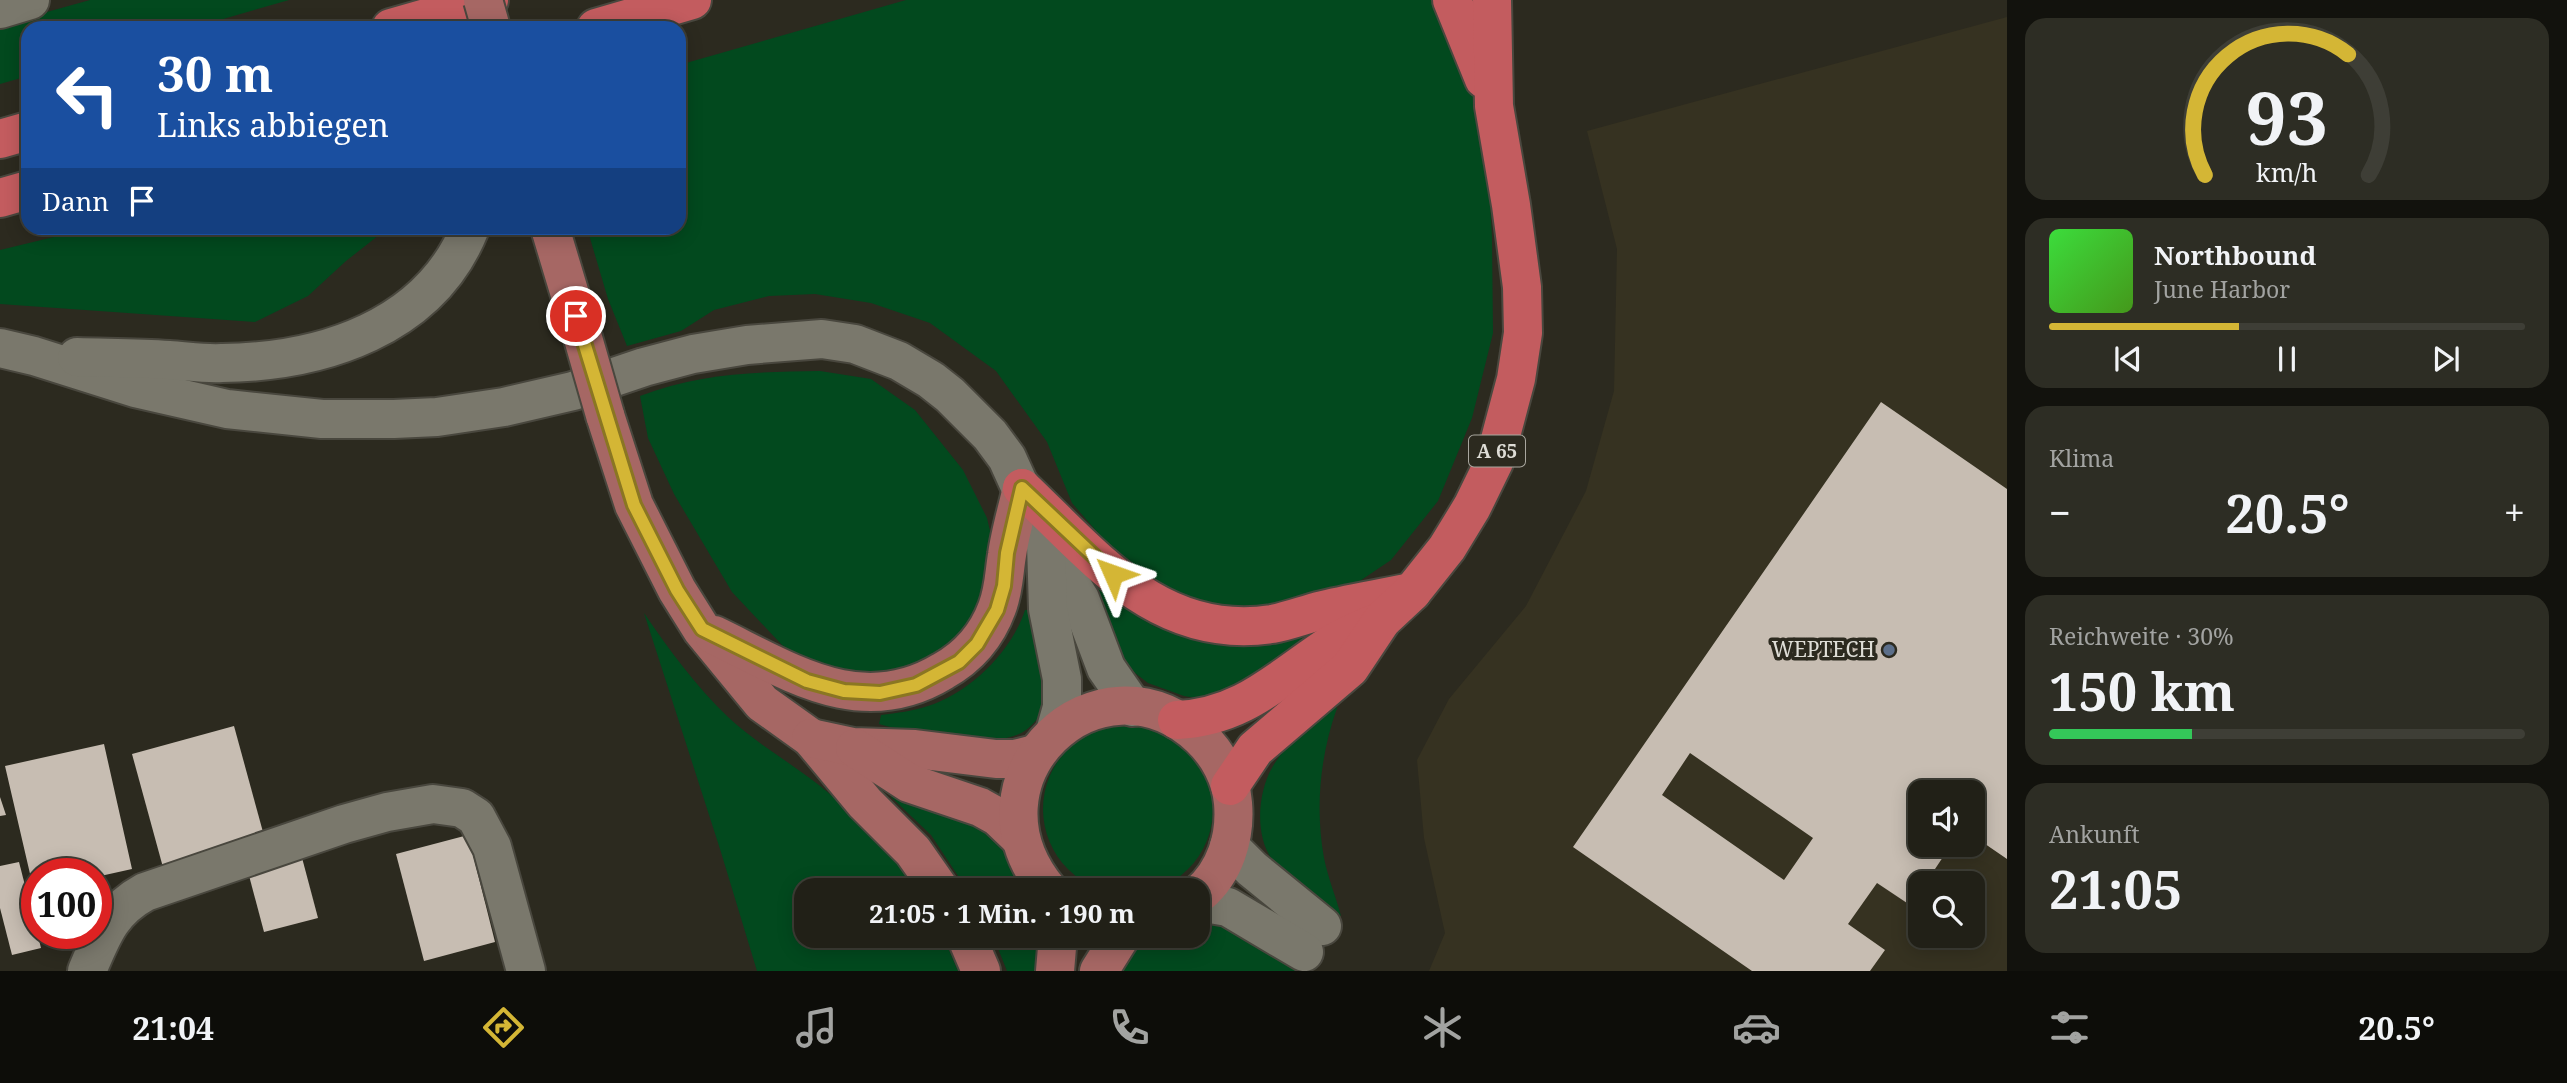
<!DOCTYPE html>
<html lang="de">
<meta charset="utf-8">
<style>
:root{--surface:#212017;--page:#2d2d24;--text:#f1f3f6;--muted:#a2a3a1;--line:#3e3e36;--accent:#d4b635}
body{margin:0;font-family:"Noto Serif",serif;background:var(--page);color:var(--text);height:100vh;display:flex;flex-direction:column;font-size:26px;white-space:nowrap}
*{box-sizing:border-box;margin:0}
p{font-size:23px;color:var(--muted)}
.icon{flex:none;width:38px;height:38px;fill:none;stroke:currentColor;stroke-width:2;stroke-linecap:round;stroke-linejoin:round}
.map{position:relative;flex:1;overflow:hidden}
.sheet{display:flex;flex-direction:column;gap:18px;padding:18px;background:#12120d;width:560px}
.sheet>*{flex:none}
.hud{position:absolute;left:21px;top:21px;width:665px;height:214px;border-radius:21px;box-shadow:0 4px 18px #0003,0 0 0 2px var(--line);background:#1a4fa0;color:#fff;overflow:hidden}
.buttons{position:absolute;left:1908px;top:780px;display:grid;gap:14px}
.buttons a{display:grid;place-items:center;width:77px;height:77px;border-radius:14px;background:var(--surface);box-shadow:0 4px 18px #0003,0 0 0 2px var(--line);font-size:35px}
.speed{position:absolute;left:21px;top:858px;display:flex;gap:14px;font-size:35px;font-weight:700;text-align:center}
.speed>*{display:grid;place-content:center;width:91px;height:91px;border-radius:50%;background:var(--surface);box-shadow:0 4px 18px #0003,0 0 0 2px var(--line);line-height:1}
.speed .limit{border:10px solid #d22;background:#fff;color:#111}
.pin{position:absolute;display:grid;place-items:center;width:60px;height:60px;color:#fff;margin:-30px;border:4px solid #fff;border-radius:50%;box-shadow:0 2px 7px #0007}
.me{position:absolute;width:77px;margin:-38px;rotate:313deg;stroke-linejoin:round;filter:drop-shadow(0 0 5px #0008)}
.turn{display:flex;align-items:center;gap:24px;height:147px;padding:0 21px;font-size:32px}
.turn .icon{width:91px;height:91px;stroke-width:2.5}
.turn b{display:block;font-size:49px;line-height:60px}
.then{display:flex;align-items:center;height:66px;padding:0 21px;background:#0003;gap:14px;font-size:26px}
.big{font-size:52px;font-weight:700;line-height:1.1}
.sheet .card{flex:1;display:flex;flex-direction:column;justify-content:center;gap:10px;min-width:0;padding:0 24px;border-radius:21px;background:var(--page)}
.sheet .dial{align-items:center;gap:0}
.dial svg{height:182px;overflow:visible;fill:none;stroke:var(--line);stroke-width:7;stroke-linecap:round;text-anchor:middle}
.dial text{fill:var(--text);stroke:none}
.song{display:flex;align-items:center;gap:21px}
.cover{width:84px;height:84px;border-radius:10px;background:linear-gradient(135deg,hsl(120 70% 55%),hsl(100 70% 35%))}
.played{height:7px;border-radius:4px;background:linear-gradient(90deg,var(--accent) 40%,var(--line) 40%)}
.keys{display:flex;justify-content:space-around;direction:ltr}
.heat{display:flex;justify-content:space-between;align-items:center;font-size:38px;direction:ltr}
.charge{height:10px;border-radius:5px;background:linear-gradient(90deg,#34c759 30%,var(--line) 0)}
.trip{position:absolute;left:794px;top:878px;width:416px;height:70px;border-radius:21px;background:var(--surface);box-shadow:0 4px 18px #0003,0 0 0 2px var(--line);font-weight:700;line-height:70px;text-align:center}
.menu{display:flex;height:112px;justify-content:space-around;align-items:center;background:#0d0d09;color:var(--muted)}
.menu .icon{width:49px;height:49px}
.menu .selected{color:var(--accent)}
.menu b{font-size:32px;color:var(--text)}
main{display:flex;flex:1;min-height:0}
.map>svg:first-child{display:block}
</style>
<main>
<div class="map">
<svg width="2007" height="971" viewBox="0 0 2007 971">
<rect width="100%" height="100%" fill="#2c2a1f"/>
<path fill="#363221" fill-rule="evenodd" d="M2007,17V971H1429L1445,933L1424,838L1417,760L1449,699L1526,606L1586,491L1614,391L1617,249L1587,131ZM1920,793H1972V845H1920ZM1920,884H1972V936H1920Z"/>
<g fill="#02491e">
<polygon points="90,0 289,0 192,28 28,28 28,76 0,84 0,25"/>
<polygon points="906,0 1437,0 1477,97 1488,162 1492,238 1493,333 1472,418 1438,501 1391,560 1348,589 1292,606 1206,609 1162,589 1111,548 1072,503 1047,442 996,371 930,323 871,303 815,294 769,296 714,310 681,331 627,346 608,299 587,228 679,228 679,65"/>
<polygon points="91,228 388,228 346,261 308,296 255,322 0,304 0,250"/>
<path d="M820,371L871,379L915,410L963,470L987,518L993,544L994,565L968,634L895,680L824,674L782,645L732,592L674,494L648,438L640,396C701,373 756,372 820,371Z"/>
<polygon points="1097,583 1129,611 1156,627 1193,637 1234,646 1315,636 1230,696 1201,699 1184,696 1148,683 1135,673 1125,661 1094,587"/>
<path d="M1036,609L1048,705C1041,714 1033,726 1023,732C993,750 912,733 879,724L881,715C897,713 913,711 928,706C970,693 1012,651 1025,610Z"/>
<path d="M644,613C669,650 696,686 728,717C760,747 799,767 831,795C864,824 893,856 918,891H807V936H943L958,971H757L720,849Z"/>
<path d="M1332,704L1337,708C1320,756 1315,808 1324,858C1328,878 1336,897 1341,916C1319,899 1294,883 1275,863C1254,840 1257,792 1273,766C1287,742 1312,723 1332,704Z"/>
<circle cx="1128" cy="809" r="85"/>
<polygon points="892,793 967,815 1003,842 1025,891 968,891 931,835 891,797"/>
<polygon points="1199,924 1219,924 1313,971 1118,971 1135,946 1166,936 1199,936"/>
<polygon points="993,936 1048,936 1047,971 1007,971"/>
</g>
<g fill="#c7bdb2" fill-rule="evenodd">
<path d="M1881,402L2007,489V859L1972,835V793H1920V845H1951L1925,884H1920V891L1910,905L1877,883L1848,924L1885,950L1870,971H1752L1573,847ZM1690,753L1813,838L1784,880L1662,795Z"/>
<polygon points="234,726 266,843 164,871 132,754"/>
<polygon points="104,744 132,869 96,877 96,873 37,873 37,891 34,891 5,766"/>
<polygon points="0,797 6,815 0,816"/>
<polygon points="468,835 495,942 424,961 396,854"/>
<polygon points="301,854 318,918 264,932 247,868"/>
<polygon points="19,862 41,948 12,955 0,908 0,866"/>
</g>
<g fill="none" stroke-linecap="round" stroke-linejoin="round">
<g stroke="#49473e" stroke-width="42">
<g id="minor">
<polyline points="0,9 30,0"/>
<polyline points="0,348 34,356 135,388 227,409 322,419 394,419 437,417 504,407 573,391 644,367 693,354 747,345 822,339 855,344 899,361 931,380 950,395 990,435 1007,458 1046,544 1080,599 1106,668 1133,707"/>
<path d="M77,357C108,358 138,358 169,360C186,361 204,364 222,363C322,362 430,328 470,228"/>
<polyline points="1046,544 1048,609 1062,679 1062,707 1055,732"/>
<polyline points="1229,846 1252,869 1322,926"/>
<polyline points="1199,902 1228,907 1304,952"/>
<path d="M87,971C102,936 110,911 145,892L344,824L387,812L433,804L462,808L476,817L492,847L526,971"/>
</g>
</g>
<g stroke="#49473e" stroke-width="42">
<g id="major">
<polyline points="550,228 583,338"/>
<polyline points="605,415 634,505 677,590 702,630 762,703 811,738 865,803 913,851 941,891"/>
<path d="M714,635C789,671 861,721 943,671C968,657 987,635 997,608C1004,590 1004,573 1007,555C1010,533 1017,510 1022,488"/>
<polyline points="811,738 853,747 915,749 996,759 1015,759 1035,754"/>
<polyline points="855,748 909,783 980,807 998,817 1020,838"/>
<path d="M1049,891C955,779 1099,643 1200,737C1218,754 1231,778 1233,803C1236,837 1225,872 1199,894"/>
<polyline points="966,936 981,971"/>
<polyline points="1055,971 1058,936"/>
<polyline points="1099,971 1121,936"/>
</g>
</g>
<g stroke="#49473e" stroke-width="42">
<g id="highway">
<polyline points="1452,0 1484,79"/>
<polyline points="391,28 489,0"/>
<polyline points="596,28 692,0"/>
<polyline points="0,139 28,131"/>
<polyline points="0,198 28,190"/>
<path d="M1022,488C1095,557 1159,641 1272,624C1289,621 1306,614 1323,610C1352,603 1382,598 1412,592"/>
<path d="M1177,720C1244,717 1280,677 1333,643C1348,634 1366,627 1382,620"/>
<polyline points="1230,786 1255,749 1350,668 1382,620 1412,592 1447,548 1472,507 1494,462 1516,379 1523,333 1522,287 1511,205 1494,106 1492,0"/>
</g>
</g>
<use href="#minor" stroke="#7a786c" stroke-width="38"/>
<use href="#major" stroke="#a66764" stroke-width="38"/>
<use href="#highway" stroke="#c35c5f" stroke-width="38"/>
<g stroke="#49473e" stroke-width="42" stroke-linecap="butt">
<g id="major-bridge">
<polyline points="483,0 491,28"/>
<polyline points="583,338 605,415"/>
</g>
</g>
<use href="#major-bridge" stroke="#a66764" stroke-width="38"/>
</g>
<g fill="none" stroke-linecap="round" stroke-linejoin="round">
<g stroke="#8a7622" stroke-width="18">
<polyline id="route" points="576,316 634,505 677,590 702,629 807,681 844,691 880,693 916,685 959,662 977,644 997,610 1004,586 1007,553 1022,488 1113,574"/>
</g>
<use href="#route" stroke="#d4b635" stroke-width="12"/>
</g>
<circle fill="#5c6f8a" stroke="#2c2a1f" stroke-width="2.5" cx="1889" cy="650" r="7"/>
<g text-anchor="middle" stroke-width="7" stroke-linejoin="round" paint-order="stroke">
<rect fill="#2c2a1f" stroke="#a9a79f" stroke-width="2" x="1469" y="435.5" width="56" height="31" rx="5"/>
<g font-size="19" font-weight="bold" fill="#deddd6">
<text x="1497" y="458">A 65</text>
</g>
<g font-size="21" fill="#deddd6" stroke="#2c2a1f" text-anchor="end">
<text x="1875" y="657">WEPTECH</text>
</g>
</g>
</svg>
<div class="buttons">
<a><svg class="icon" aria-label="sound" viewBox="0 0 24 24"><path d="M4 9h4l5-4v14l-5-4H4zM17 9q2 3 0 6"/></svg></a>
<a><svg class="icon" aria-label="search" viewBox="0 0 24 24"><circle cx="10" cy="10" r="6"/><path d="M15 15l6 6"/></svg></a>
</div>
<div class="speed"><div class="limit">100</div></div>
<div class="pin" style="left:576px;top:316px;background:#d93025"><svg class="icon" aria-label="arrive" viewBox="0 0 24 24"><path d="M6 21V4h12l-3 4 3 4H6"/></svg></div>
<svg class="me" style="left:1113px;top:574px" viewBox="-20 -20 40 40"><path d="M0-17L14 15 0 8-14 15z" fill="#d4b635" stroke="#fff" stroke-width="4"/></svg>
<div class="trip">21:05 · 1 Min. · 190 m</div>
<div class="hud">
<div class="turn"><svg class="icon" aria-label="left" viewBox="0 0 24 24"><path d="M17 20v-9H6M10 6l-5 5 5 5"/></svg><div><b>30 m</b>Links abbiegen</div></div>
<div class="then">Dann<svg class="icon" aria-label="arrive" viewBox="0 0 24 24"><path d="M6 21V4h12l-3 4 3 4H6"/></svg></div>
</div>
</div>
<section class="sheet">
<div class="card dial"><svg viewBox="0 0 100 80">
<path d="M14 69A42 42 0 1 1 86 69"/>
<path d="M14 69A42 42 0 0 1 77 16" stroke="#d4b635"/>
<text x="50" y="56" font-size="32" font-weight="700">93</text>
<text x="50" y="72" font-size="11">km/h</text>
</svg></div>
<div class="card">
<div class="song"><i class="cover"></i><div><b>Northbound</b><p>June Harbor</p></div></div>
<div class="played"></div>
<div class="keys"><svg class="icon" aria-label="previous" viewBox="0 0 24 24"><path d="M18 5L8 12l10 7zM5 5v14"/></svg><svg class="icon" aria-label="pause" viewBox="0 0 24 24"><path d="M8 5v14M16 5v14"/></svg><svg class="icon" aria-label="next" viewBox="0 0 24 24"><path d="M6 5l10 7-10 7zM19 5v14"/></svg></div>
</div>
<div class="card"><p>Klima</p>
<div class="heat"><a>−</a><b class="big">20.5°</b><a>+</a></div>
</div>
<div class="card"><p>Reichweite · 30%</p><b class="big">150 km</b><div class="charge"></div></div>
<div class="card"><p>Ankunft</p><b class="big">21:05</b></div>
</section>
</main>
<nav class="menu">
<b>21:04</b>
<svg class="icon selected" aria-label="directions" viewBox="0 0 24 24"><path d="M12 3l9 9-9 9-9-9zM9 14v-3h6M13 9l2 2-2 2"/></svg>
<svg class="icon" aria-label="music" viewBox="0 0 24 24"><path d="M9 18V5l10-2v13"/><circle cx="6" cy="18" r="3"/><circle cx="16" cy="16" r="3"/></svg>
<svg class="icon" aria-label="phone" viewBox="0 0 24 24"><path d="M5 4h4l2 5-3 2q2 4 5 5l2-3 5 2v4C11 20 4 13 5 4z"/></svg>
<svg class="icon" aria-label="climate" viewBox="0 0 24 24"><path d="M12 3v18M4 7l16 10M4 17L20 7"/></svg>
<svg class="icon" aria-label="car" viewBox="0 0 24 24"><path d="M5 17H2v-5l4-1 3-4h7l3 4 3 1v5h-3M9 17h6M6 11h13"/><circle cx="7" cy="17" r="2"/><circle cx="17" cy="17" r="2"/></svg>
<svg class="icon" aria-label="filters" viewBox="0 0 24 24"><path d="M4 7h16M4 17h16"/><circle cx="9" cy="7" r="2"/><circle cx="15" cy="17" r="2"/></svg>
<b>20.5°</b>
</nav>
